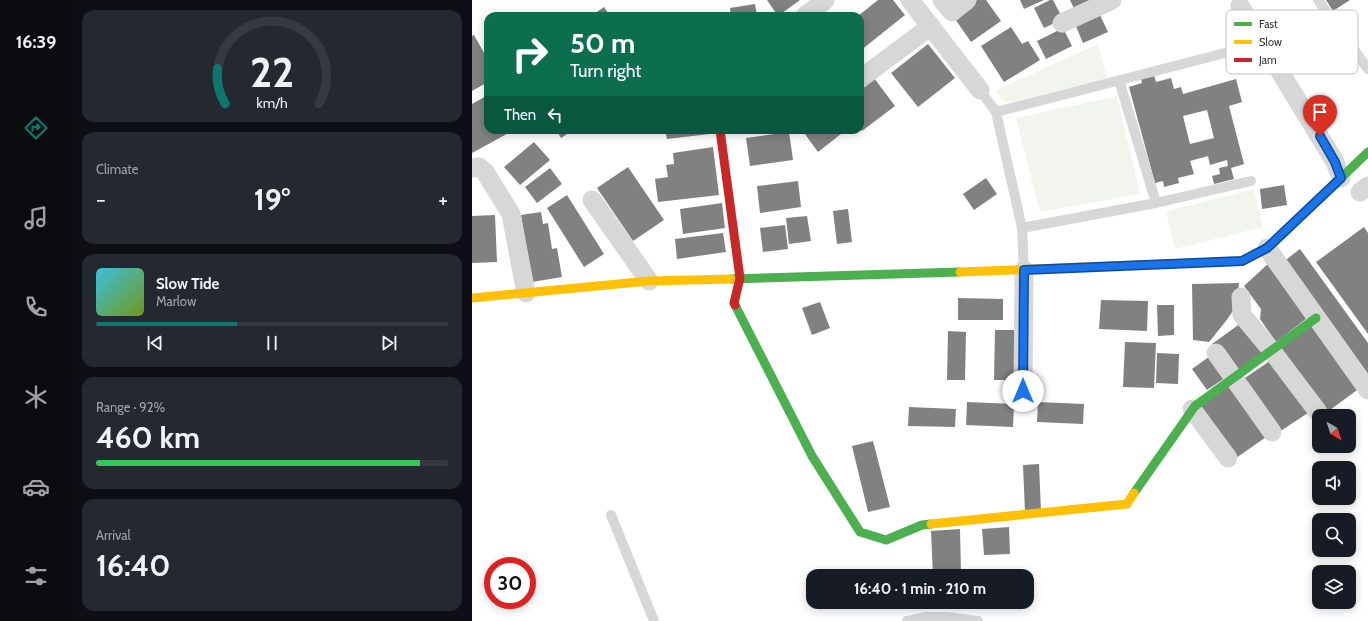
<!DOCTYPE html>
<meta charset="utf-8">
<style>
:root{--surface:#171b24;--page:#242831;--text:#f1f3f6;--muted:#9ea1a6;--line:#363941;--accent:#0f766e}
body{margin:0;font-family:Cabin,sans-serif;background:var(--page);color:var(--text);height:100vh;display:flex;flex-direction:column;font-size:15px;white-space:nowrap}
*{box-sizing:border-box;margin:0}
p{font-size:13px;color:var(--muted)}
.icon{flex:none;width:22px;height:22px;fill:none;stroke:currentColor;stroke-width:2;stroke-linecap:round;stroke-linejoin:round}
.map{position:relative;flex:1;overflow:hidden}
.panel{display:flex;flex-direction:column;gap:10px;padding:10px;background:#0d0f14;width:400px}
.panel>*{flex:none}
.top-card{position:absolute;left:12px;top:12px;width:380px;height:122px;border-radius:12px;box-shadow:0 2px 10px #0003;background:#0b6e4f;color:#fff;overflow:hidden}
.needle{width:26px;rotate:141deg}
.controls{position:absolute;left:840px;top:409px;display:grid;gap:8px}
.controls a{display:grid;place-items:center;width:44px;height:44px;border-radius:8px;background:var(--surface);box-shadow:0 2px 10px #0003;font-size:20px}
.speed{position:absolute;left:12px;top:557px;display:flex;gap:8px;font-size:20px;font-weight:700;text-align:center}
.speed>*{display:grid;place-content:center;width:52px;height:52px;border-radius:50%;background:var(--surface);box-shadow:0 2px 10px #0003;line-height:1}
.speed .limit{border:6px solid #d22;background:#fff;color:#111}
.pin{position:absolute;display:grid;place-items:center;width:34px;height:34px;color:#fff;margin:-41px -17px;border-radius:50% 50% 50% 0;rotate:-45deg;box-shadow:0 0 4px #0007}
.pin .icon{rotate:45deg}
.me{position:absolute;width:44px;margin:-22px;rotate:0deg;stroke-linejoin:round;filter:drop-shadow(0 0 3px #0008)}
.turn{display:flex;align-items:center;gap:14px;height:84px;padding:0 20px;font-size:18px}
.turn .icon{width:52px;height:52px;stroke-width:2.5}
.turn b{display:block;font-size:28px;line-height:34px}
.then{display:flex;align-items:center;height:38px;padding:0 20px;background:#0003;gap:8px;font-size:15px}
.big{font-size:30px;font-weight:800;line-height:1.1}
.panel .widget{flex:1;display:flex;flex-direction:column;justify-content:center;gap:6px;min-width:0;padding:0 14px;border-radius:12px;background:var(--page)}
.panel .dial{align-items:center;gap:0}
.dial svg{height:104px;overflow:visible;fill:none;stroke:var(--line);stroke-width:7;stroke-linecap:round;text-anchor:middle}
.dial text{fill:var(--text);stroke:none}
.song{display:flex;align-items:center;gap:12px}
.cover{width:48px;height:48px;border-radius:6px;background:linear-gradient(135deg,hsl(190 70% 55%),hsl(80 70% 35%))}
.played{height:4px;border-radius:2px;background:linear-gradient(90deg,var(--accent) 40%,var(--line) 40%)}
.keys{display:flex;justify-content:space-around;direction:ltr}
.heat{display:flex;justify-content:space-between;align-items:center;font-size:22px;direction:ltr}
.charge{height:6px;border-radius:3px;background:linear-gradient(90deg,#34c759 92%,var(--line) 0)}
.trip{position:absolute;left:334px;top:569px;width:228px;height:40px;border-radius:12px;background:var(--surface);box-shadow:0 2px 10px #0003;font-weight:800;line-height:40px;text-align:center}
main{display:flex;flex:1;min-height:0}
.tabs{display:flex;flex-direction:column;width:72px;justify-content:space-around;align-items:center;background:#090b0e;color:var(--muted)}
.tabs .icon{width:28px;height:28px}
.tabs .active{color:var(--accent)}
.tabs b{font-size:18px;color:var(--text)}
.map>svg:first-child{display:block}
</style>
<main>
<nav class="tabs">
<b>16:39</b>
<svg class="icon active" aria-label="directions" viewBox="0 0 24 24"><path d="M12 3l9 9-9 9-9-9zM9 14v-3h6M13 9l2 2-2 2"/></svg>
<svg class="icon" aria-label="music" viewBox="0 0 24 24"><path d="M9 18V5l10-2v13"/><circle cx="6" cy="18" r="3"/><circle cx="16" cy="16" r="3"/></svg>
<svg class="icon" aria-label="phone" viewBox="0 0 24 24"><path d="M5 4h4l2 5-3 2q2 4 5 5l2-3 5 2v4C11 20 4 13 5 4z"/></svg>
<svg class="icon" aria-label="climate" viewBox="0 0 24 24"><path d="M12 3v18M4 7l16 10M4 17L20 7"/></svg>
<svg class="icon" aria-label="car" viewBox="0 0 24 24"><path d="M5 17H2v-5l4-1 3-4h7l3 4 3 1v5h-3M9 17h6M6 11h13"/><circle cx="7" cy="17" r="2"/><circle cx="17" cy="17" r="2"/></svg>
<svg class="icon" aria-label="filters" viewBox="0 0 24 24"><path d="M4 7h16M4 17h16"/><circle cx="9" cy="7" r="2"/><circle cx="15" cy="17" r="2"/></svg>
</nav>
<section class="panel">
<div class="widget dial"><svg viewBox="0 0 100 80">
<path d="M14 69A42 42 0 1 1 86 69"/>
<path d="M14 69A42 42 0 0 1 8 42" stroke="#0f766e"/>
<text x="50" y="56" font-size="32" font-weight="700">22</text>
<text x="50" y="72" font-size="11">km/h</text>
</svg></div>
<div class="widget"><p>Climate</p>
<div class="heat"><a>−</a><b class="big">19°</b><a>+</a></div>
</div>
<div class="widget">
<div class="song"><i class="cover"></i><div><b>Slow Tide</b><p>Marlow</p></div></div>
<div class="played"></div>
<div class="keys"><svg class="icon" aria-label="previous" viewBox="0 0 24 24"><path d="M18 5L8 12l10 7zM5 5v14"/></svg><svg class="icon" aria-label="pause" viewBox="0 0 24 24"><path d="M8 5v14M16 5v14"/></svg><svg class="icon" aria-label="next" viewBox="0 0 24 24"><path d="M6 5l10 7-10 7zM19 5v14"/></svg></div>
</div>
<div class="widget"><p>Range · 92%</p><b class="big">460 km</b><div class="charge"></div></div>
<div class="widget"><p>Arrival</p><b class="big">16:40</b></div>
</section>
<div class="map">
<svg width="896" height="621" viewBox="0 0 896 621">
<rect width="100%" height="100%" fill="#fff"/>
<g fill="#f1f5ed">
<polygon points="626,44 635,78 540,102 530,101 524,90"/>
<polygon points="645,96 668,194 568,212 544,118"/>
<polygon points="782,189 791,227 703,249 694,211"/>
</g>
<g fill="#818181" fill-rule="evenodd">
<polygon points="295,0 328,0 306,16"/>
<polygon points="406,0 421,0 433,15 388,51 388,16 386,16"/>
<polygon points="505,0 514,0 529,21 499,42 481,16"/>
<polygon points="548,0 572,0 552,9"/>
<polygon points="578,0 581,0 591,19 572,28 562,8"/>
<polygon points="598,0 623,0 604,13"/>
<polygon points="854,0 878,0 861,11"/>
<polygon points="283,4 285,16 259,16 258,8"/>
<polygon points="132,7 138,16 119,16"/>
<polygon points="627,13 636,32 611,43 603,24"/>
<polygon points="539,27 550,44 556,41 568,60 532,82 509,46"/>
<polygon points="591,28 600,46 574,59 565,41"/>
<polygon points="2,35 16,60 16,82 0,91 0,36"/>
<polygon points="456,44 483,78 446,107 419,73"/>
<path d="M682,75L684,82L699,78L702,89L709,87L711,94L764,79L770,102L757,106L772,164L759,168L762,179L742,184L740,176L748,174L747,168L756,166L755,160L738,165L736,156L718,161L722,174L706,178L707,183L692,187L691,181L683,183L657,87L670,83L669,78ZM735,110L742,138L718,144L711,116Z"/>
<polygon points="402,78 423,106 390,131 388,128 388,89"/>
<polygon points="16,95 16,130 42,130 0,153 0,104"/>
<polygon points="84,130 101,130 89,138"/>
<polygon points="193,130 237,130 238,134 195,139"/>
<polygon points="330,130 374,130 346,152"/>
<polygon points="317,132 321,160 278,166 274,138"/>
<polygon points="62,142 78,160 48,185 32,167"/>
<polygon points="241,147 247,195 186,202 183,179 196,177 194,165 202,164 201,153"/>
<polygon points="156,167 192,220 161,241 125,188"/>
<polygon points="78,168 90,184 65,203 53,187"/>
<polygon points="514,178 525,194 502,210 491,194"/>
<polygon points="326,181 329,207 288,213 285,186"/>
<polygon points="812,185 815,205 790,209 788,189"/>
<polygon points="95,195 132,254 112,267 75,208"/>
<polygon points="250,203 253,228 211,234 208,209"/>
<polygon points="376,209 380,242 365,244 361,211"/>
<polygon points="69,212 71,224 76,223 80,249 85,248 90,277 60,282 49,215"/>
<polygon points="23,215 25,262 0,263 0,216"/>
<polygon points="335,216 339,241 317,244 314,218"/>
<polygon points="313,225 316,249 291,252 288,228"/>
<polygon points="892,227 896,233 896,334 844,262"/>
<polygon points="251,233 254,252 205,259 203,239"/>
<polygon points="828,249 896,343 896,380 811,262"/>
<polygon points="798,262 839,315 804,342 788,319 789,309 772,286"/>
<polygon points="767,283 765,305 754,321 737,342 721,340 720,284"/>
<polygon points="486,298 531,299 531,320 486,320"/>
<polygon points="629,300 676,301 675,331 627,329"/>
<polygon points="348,302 358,328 340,335 330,308"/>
<polygon points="685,305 702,305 702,335 686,336"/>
<polygon points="769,323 797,350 762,375 740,344"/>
<polygon points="842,323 888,388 855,412 808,347"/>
<polygon points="523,330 544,330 544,380 522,380"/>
<polygon points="476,331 494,332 493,380 475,380"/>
<polygon points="653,342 684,343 682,388 651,387"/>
<polygon points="685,353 707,354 706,384 684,383"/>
<polygon points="741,354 756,376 735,390 720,369"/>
<polygon points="802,358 839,411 807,432 770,380"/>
<polygon points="759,384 797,435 764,458 728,405"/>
<polygon points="495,402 542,404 541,427 494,425"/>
<polygon points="566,402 612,404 611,424 565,422"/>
<polygon points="437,407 484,409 483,427 436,426"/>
<polygon points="401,441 418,507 396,512 380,446"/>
<polygon points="567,464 569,511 553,512 551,465"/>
<polygon points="537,527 538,554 512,555 510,529"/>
<polygon points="488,529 489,573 461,576 459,531"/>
</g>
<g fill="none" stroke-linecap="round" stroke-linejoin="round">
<g stroke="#d7d7d7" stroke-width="10">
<polyline points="846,0 896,69"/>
<polyline points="647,80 684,203"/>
<polyline points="508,90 524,112"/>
<polyline points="550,228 684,203 779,181"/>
<polyline points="552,270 550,228 524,112 753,53"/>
<polyline points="139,515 182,621"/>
<polyline points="435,621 455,617 475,617 506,621"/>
</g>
<g stroke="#d7d7d7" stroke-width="19">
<polyline points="438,0 508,90"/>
<polyline points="470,0 480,12 495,0"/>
<polyline points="768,6 863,162 869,178"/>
<polyline points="333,16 353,0"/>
<polyline points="590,23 640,0"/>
<polyline points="388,79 459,26"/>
<polyline points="0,168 7,167 13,172 39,214 54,293"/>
<polyline points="888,192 896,186"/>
<polyline points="120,200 177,281"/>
<polyline points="795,248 896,390"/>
<polyline points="769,297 770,315 800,351 846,412"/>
<polyline points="744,353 800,432"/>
<polyline points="551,391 552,270"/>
<polyline points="720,409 756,458"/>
</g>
<g stroke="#4caf50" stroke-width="9">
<polyline points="800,244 896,152"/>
<polyline points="259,279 488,272"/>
<polyline points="263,305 340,456 388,532 414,540 450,525 459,524"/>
<polyline points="662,493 723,406 844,318"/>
</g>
<g stroke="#ffc107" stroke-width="9">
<polyline points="488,272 770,261 795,248 800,244"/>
<polyline points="0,298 177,281 259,279"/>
<polyline points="459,524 655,504 662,493"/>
</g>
<polyline stroke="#c62828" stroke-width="9" points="248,130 268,278 262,303 263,305"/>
</g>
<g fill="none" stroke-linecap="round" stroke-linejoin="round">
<g stroke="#114b97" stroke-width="10">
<polyline id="route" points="551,391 552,270 770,261 795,248 869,178 863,162 848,136"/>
</g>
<use href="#route" stroke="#1a73e8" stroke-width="7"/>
</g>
<rect x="754" y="10" width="132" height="64" rx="6" fill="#fff" stroke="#c2c2c2" stroke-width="1"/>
<rect x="762" y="22" width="18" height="4" fill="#4caf50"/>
<rect x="762" y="40" width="18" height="4" fill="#ffc107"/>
<rect x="762" y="58" width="18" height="4" fill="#c62828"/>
<g font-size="11" fill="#333">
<text x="787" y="28">Fast</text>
<text x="787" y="46">Slow</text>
<text x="787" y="64">Jam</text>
</g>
</svg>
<div class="controls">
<a><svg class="needle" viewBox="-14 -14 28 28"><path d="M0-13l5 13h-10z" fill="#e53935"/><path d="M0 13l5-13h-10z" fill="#9ea1a6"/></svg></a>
<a><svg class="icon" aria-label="sound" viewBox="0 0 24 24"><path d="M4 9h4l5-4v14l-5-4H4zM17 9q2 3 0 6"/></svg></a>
<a><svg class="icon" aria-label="search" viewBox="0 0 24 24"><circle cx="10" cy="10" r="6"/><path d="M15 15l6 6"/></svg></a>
<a><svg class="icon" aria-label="layers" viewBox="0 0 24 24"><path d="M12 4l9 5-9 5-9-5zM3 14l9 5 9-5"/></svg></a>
</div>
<div class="speed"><div class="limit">30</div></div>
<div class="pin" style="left:848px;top:136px;background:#d93025"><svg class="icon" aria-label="arrive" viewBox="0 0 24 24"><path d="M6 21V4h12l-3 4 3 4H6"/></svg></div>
<svg class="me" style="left:551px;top:391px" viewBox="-20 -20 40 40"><circle r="19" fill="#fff"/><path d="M0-13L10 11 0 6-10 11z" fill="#1a73e8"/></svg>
<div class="trip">16:40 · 1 min · 210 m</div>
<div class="top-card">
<div class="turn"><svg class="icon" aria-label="right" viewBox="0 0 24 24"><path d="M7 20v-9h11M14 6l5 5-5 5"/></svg><div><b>50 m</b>Turn right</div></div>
<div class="then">Then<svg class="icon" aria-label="left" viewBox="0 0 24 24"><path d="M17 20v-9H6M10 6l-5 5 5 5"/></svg></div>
</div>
</div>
</main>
